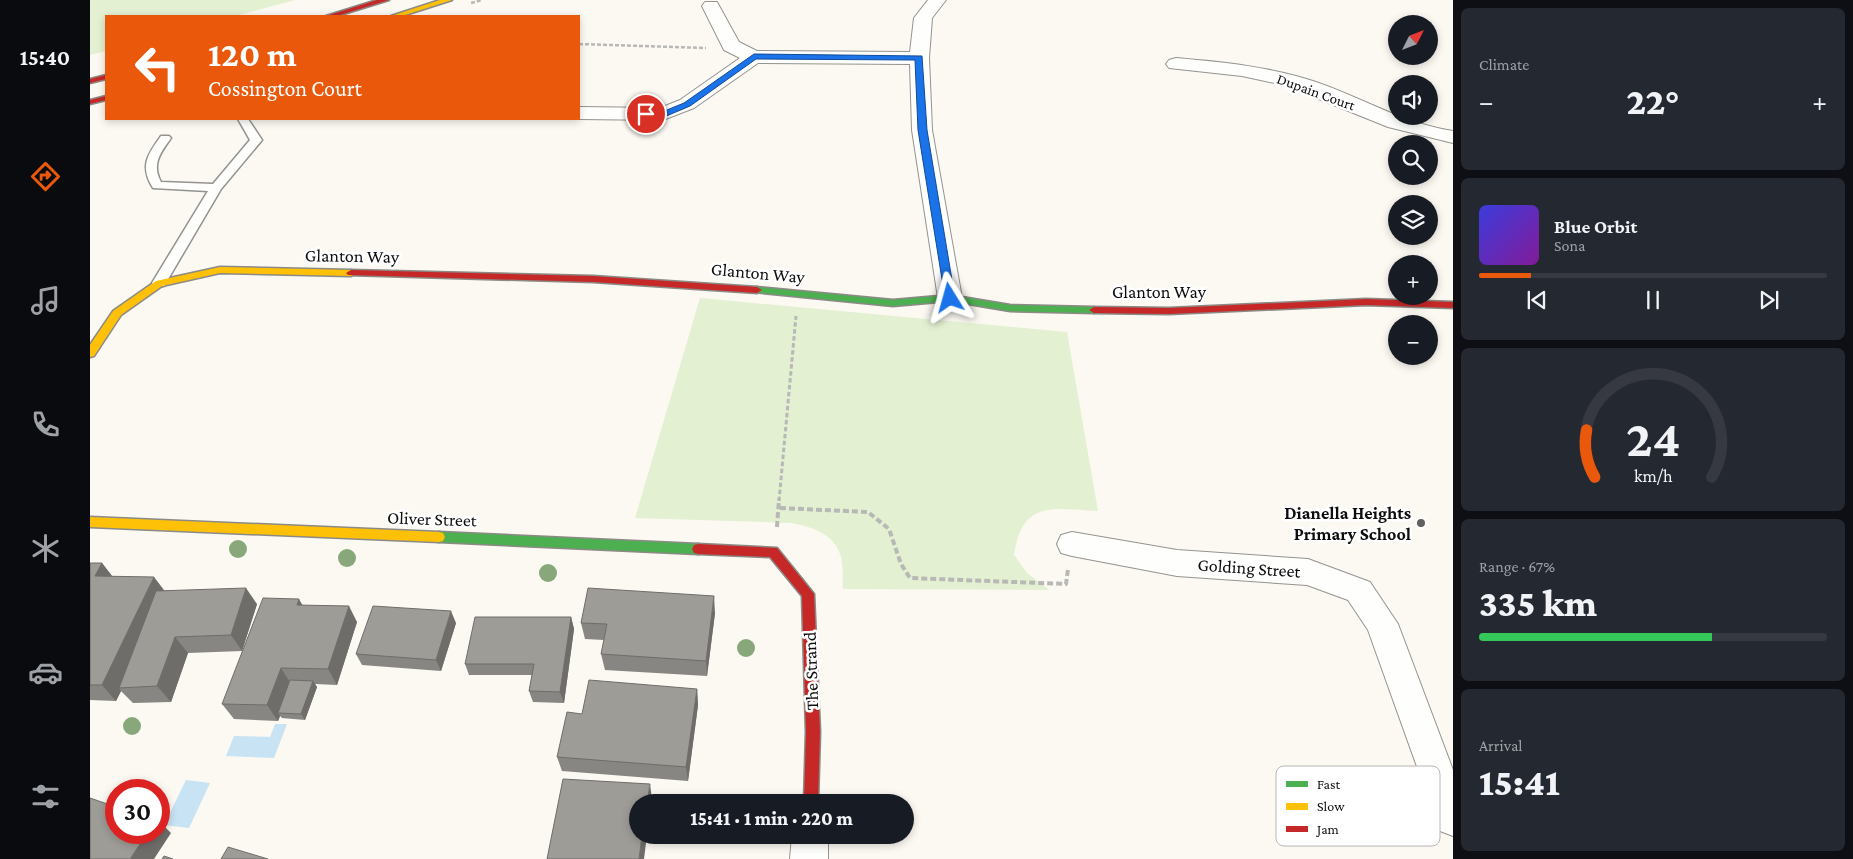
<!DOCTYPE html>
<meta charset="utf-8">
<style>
:root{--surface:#171b24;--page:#242831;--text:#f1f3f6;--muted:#9ea1a6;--line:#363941;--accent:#ea580c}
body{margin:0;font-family:"Crimson Pro",serif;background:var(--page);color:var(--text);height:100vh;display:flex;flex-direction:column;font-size:19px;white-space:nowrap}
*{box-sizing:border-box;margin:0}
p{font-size:16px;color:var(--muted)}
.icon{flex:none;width:28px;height:28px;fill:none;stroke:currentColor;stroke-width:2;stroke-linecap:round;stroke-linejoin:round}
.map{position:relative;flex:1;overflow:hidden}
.drawer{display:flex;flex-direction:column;gap:8px;padding:8px;background:#0d0f14;width:400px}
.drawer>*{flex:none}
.banner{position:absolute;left:15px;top:15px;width:475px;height:105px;border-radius:0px;box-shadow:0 2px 8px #0003;background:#ea580c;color:#fff;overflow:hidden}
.needle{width:32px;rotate:48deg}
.tools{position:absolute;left:1298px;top:15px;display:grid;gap:10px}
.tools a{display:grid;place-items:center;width:50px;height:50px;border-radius:50%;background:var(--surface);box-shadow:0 2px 8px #0003;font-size:25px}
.speed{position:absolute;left:15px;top:779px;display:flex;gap:10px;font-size:25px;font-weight:700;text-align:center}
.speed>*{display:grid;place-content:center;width:65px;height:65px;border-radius:50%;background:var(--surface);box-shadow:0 2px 8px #0003;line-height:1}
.speed .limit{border:8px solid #d22;background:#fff;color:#111}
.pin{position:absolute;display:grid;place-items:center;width:42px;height:42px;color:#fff;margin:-21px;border:2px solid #fff;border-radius:50%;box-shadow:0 1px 5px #0007}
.me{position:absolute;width:55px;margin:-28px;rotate:352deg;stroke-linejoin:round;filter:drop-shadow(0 0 4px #0008)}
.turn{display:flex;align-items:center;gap:18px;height:105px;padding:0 20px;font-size:22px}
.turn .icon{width:65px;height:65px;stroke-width:2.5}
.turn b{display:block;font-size:35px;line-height:42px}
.big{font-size:38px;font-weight:800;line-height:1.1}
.drawer .widget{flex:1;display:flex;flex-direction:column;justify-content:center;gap:8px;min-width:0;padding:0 18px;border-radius:8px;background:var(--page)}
.drawer .dial{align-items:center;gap:0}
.dial svg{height:130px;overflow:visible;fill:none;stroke:var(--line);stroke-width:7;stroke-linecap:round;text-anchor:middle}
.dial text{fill:var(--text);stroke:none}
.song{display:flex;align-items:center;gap:15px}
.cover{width:60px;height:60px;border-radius:8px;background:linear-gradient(135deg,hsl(240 70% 55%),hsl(290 70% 35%))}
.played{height:5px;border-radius:2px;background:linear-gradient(90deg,var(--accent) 15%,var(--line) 15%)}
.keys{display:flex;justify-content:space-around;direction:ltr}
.heat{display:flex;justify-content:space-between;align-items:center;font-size:28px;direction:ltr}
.charge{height:8px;border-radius:4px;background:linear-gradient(90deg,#34c759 67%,var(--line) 0)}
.trip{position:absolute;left:539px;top:794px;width:285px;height:50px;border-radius:25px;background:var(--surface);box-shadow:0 2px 8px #0003;font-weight:800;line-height:50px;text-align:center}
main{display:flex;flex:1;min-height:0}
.menu{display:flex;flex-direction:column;width:90px;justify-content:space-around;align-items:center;background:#090b0e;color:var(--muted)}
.menu .icon{width:35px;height:35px}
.menu .active{color:var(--accent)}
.menu b{font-size:22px;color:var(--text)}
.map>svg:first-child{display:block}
</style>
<main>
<nav class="menu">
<b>15:40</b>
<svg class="icon active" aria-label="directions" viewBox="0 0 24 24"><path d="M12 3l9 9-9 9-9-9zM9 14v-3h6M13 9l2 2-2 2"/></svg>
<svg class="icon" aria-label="music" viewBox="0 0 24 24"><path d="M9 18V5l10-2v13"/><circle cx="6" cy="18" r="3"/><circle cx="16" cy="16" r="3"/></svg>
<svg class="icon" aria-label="phone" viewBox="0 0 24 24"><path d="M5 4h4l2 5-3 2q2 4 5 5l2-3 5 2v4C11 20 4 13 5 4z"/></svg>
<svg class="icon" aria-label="climate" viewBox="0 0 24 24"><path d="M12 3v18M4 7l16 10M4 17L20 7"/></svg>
<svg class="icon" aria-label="car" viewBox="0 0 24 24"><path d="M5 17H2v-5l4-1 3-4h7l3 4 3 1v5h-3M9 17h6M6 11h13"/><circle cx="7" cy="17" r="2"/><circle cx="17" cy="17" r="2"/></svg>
<svg class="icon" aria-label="filters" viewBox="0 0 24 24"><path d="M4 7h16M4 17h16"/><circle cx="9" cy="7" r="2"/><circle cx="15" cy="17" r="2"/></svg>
</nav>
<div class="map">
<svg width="1363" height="859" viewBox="0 0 1363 859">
<rect width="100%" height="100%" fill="#fbf9f1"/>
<g fill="#e3f0d1">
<polygon points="0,0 205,0 145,16 16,16 16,51 0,55"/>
<path d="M610,298L977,332L1008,511C964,509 932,499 924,555L937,573L959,590L753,589C752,579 754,564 750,554C743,533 721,527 702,523L545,518Z"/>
</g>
<g fill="#c8e3f4">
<polygon points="185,724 197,724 184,758 136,756 144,736 180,737"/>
<polygon points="96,780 120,783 99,828 74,825"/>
</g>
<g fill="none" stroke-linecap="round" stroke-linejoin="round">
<g stroke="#949390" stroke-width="3">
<path id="lane" d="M148,119H158L172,140L131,189L74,286H64L62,283L118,191L63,188C49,166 58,154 71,136H79L81,138C71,152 61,164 71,182L123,184L160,140Z"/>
</g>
<g stroke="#949390" stroke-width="2">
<g id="street">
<polygon points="838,0 856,0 842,18 839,58 842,130 872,298 869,304 860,306 851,304 848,298 822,130 820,64 668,63 604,108 573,120 488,119 489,107 570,108 590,100 650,58 634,50 612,6 615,2 627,2 649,42 667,51 820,52 824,18"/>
<path d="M1086,58C1133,62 1181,67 1226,82C1275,99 1309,122 1363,131V143L1298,127L1194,85L1152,76L1079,68L1076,64L1079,60Z"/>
<polygon points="982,532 1087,550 1218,559 1280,582 1308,624 1363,770 1363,836 1350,831 1278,630 1258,600 1217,585 1087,576 982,556 971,553 967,544 971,535"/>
<polygon points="702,835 738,835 738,859 700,859"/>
</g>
</g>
<g stroke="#8b8a86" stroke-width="3">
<g id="fast">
<polygon points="667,287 803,300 860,295 920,305 1004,307 1009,310 1004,313 920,311 860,301 803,306 663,292 662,290 663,288"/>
<polygon points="349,532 608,544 612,545 614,549 612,553 608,554 349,542 345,541 343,537 345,533"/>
</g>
</g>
<g stroke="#8b8a86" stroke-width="3">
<g id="slow">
<polygon points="350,0 362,0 312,16 301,16"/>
<polygon points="130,267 261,270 266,273 261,276 130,273 72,286 31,315 4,356 0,357 0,345 23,311 66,281"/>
<polygon points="0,517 349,532 353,533 355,537 353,541 349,542 0,527"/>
</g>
</g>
<g stroke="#8b8a86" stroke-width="3">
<g id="jam">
<polygon points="287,0 299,0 247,16 236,16"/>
<polygon points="16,75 16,79 0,83 0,79"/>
<polygon points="16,96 16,100 0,104 0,100"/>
<polygon points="261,270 503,276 667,287 672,290 667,293 503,282 258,275 256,273"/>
<polygon points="1276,299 1363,302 1363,308 1276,305 1079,314 1004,313 999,310 1004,307 1079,308"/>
<polygon points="608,544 687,548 724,594 730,732 728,802 714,802 716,732 712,596 680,557 608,554 604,553 602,549 604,545"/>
</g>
</g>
<g stroke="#b8b8b6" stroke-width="2.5" stroke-dasharray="4 2" stroke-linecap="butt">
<polyline points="381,3 392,0"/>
<polyline points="489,44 616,48"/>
</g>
<polyline stroke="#b8b8b6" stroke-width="3" stroke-dasharray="4.5 2.5" stroke-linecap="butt" points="689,501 706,316"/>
<g stroke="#b8b8b6" stroke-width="4" stroke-dasharray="6 3" stroke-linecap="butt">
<polyline points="690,508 778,512 799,529 811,564 820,578 976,584 978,569"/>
<polyline points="687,527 689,499"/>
</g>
<use href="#lane" fill="#fefefd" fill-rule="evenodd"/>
<use href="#street" fill="#fefefd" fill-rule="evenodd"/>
<use href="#fast" fill="#4caf50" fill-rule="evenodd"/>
<use href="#slow" fill="#ffc107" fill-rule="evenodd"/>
<use href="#jam" fill="#c62828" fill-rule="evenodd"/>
</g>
<g fill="#88a87c">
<circle cx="148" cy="549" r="9"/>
<circle cx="257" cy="558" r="9"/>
<circle cx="458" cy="573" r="9"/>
<circle cx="656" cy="648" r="9"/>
<circle cx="42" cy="726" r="9"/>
</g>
<g fill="#888682">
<polygon points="0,563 12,563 22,576 74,591 167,604 152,651 98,653 81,702 43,703 31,691 26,701 0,700"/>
<polygon points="212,605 267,622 247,685 225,684 227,687 215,720 192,718 190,716 188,721 144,719 132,704"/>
<polygon points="625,613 617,676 515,670 511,654 514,640 495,639 491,623"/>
<polygon points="481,617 484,629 474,703 443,702 439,691 442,675 379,675 375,664"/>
<polygon points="366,623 351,671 272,665 266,654"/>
<polygon points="607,689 608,705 598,781 472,771 467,757 492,714"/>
</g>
<g fill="#6f6d6a">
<polygon points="12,563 25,580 5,576"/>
<polygon points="64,577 77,594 29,688 31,691 26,701 12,685"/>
<polygon points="156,588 167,604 152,651 141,635"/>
<polygon points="624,596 625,613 617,676 616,661"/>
<polygon points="209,599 218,615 207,605"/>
<polygon points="259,606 267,622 247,685 238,669"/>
<polygon points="361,611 366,623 351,671 346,660"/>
<polygon points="481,617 484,629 474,703 470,692"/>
<polygon points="85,637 98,653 81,702 67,686"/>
<polygon points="191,668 201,684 188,713 190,716 188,721 177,705"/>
<polygon points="223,681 227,687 215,720 211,714"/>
<polygon points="607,689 608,705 598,781 596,767"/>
<polygon points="560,784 562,799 562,802 557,802"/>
<polygon points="69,821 81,833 64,859 40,859 58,832 69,832"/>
<polygon points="552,835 557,835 554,859 549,859"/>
</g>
<g fill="#9e9c97" stroke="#6f6d6a">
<polygon points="0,563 12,563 5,576 64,577 12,685 0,685"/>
<polygon points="156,588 141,635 85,637 67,686 29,688 66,591"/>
<polygon points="498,588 624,596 616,661 511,654 517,624 491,623"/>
<polygon points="173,598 209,599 207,605 259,606 238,669 191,668 177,705 132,704"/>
<polygon points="283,606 361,611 346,660 266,654"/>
<polygon points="385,617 481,617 470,692 439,691 444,664 375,664"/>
<polygon points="200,680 223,681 211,714 188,713"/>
<polygon points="499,680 607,689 596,767 467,757 477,712 492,714"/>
<polygon points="473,779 560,784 557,802 548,802 548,835 552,835 549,859 457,859"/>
<polygon points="0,798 26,807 26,832 58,832 40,859 0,859"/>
<polygon points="138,847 178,859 131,859"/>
<polygon points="74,856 83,859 72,859"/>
</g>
<polygon fill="#1a73e8" stroke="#114b97" points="664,54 832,56 837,130 865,298 863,301 856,301 855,298 828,130 825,60 666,59 600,106 574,117 556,116 552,114 556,111 572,112 594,103"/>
<circle fill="#60605d" stroke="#fff" stroke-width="2" cx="1331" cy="523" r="5"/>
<g text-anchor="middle" stroke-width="5" stroke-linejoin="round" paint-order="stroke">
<g font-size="15" fill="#0d0d0d" stroke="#fff">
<text transform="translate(1226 92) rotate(20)" y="5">Dupain Court</text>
</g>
<g font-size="18" fill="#0d0d0d" stroke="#fff">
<text transform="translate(262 256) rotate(1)" y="6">Glanton Way</text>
<text transform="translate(668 273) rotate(5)" y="6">Glanton Way</text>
<text x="1069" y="298">Glanton Way</text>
<text transform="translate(342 519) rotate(2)" y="6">Oliver Street</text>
<text transform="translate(1159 568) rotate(4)" y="6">Golding Street</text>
<text transform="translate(721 671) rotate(-92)" y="6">The Strand</text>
</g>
<g font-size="18" font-weight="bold" fill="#0d0d0d" stroke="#fff" text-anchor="end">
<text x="1321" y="519">Dianella Heights<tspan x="1321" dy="21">Primary School</tspan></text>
</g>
</g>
<rect x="1186" y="766" width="164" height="80" rx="8" fill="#fff" stroke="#b6b6b6" stroke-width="1"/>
<rect x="1196" y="781" width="22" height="6" fill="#4caf50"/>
<rect x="1196" y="803" width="22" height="7" fill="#ffc107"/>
<rect x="1196" y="826" width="22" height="6" fill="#c62828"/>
<g font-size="14" fill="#0d0d0d">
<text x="1227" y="789">Fast</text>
<text x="1227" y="811">Slow</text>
<text x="1227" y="834">Jam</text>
</g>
</svg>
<div class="tools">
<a><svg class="needle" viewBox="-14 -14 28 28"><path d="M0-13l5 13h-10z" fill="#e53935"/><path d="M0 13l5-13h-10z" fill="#9ea1a6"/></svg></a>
<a><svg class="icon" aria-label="sound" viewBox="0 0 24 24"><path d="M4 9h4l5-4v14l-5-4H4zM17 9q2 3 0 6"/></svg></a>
<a><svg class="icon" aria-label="search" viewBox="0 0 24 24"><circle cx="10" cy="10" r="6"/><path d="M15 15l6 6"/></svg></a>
<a><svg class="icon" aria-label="layers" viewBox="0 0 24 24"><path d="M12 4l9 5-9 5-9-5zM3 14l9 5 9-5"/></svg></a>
<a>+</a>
<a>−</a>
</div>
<div class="speed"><div class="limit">30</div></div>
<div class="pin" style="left:556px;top:114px;background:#d93025"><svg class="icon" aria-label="arrive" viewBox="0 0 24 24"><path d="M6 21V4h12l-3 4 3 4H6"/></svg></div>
<svg class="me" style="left:860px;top:298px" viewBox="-20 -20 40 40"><path d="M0-17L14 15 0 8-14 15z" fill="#1a73e8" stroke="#fff" stroke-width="4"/></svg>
<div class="trip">15:41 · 1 min · 220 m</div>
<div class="banner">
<div class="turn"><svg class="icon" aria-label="left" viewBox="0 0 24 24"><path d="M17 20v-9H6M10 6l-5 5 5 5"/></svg><div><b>120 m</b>Cossington Court</div></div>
</div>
</div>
<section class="drawer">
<div class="widget"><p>Climate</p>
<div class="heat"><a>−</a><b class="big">22°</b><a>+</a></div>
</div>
<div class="widget">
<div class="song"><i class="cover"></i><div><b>Blue Orbit</b><p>Sona</p></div></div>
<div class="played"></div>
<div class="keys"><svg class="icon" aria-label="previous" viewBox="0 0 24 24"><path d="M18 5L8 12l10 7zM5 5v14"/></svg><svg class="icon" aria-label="pause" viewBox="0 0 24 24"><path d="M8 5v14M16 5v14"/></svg><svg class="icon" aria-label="next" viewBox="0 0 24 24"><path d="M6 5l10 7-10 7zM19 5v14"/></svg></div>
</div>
<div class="widget dial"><svg viewBox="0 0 100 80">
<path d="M14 69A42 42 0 1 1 86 69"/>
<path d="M14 69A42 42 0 0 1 9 40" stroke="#ea580c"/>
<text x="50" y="56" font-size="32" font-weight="700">24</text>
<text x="50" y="72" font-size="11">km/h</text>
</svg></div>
<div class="widget"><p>Range · 67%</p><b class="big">335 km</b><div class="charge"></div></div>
<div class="widget"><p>Arrival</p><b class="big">15:41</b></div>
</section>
</main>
